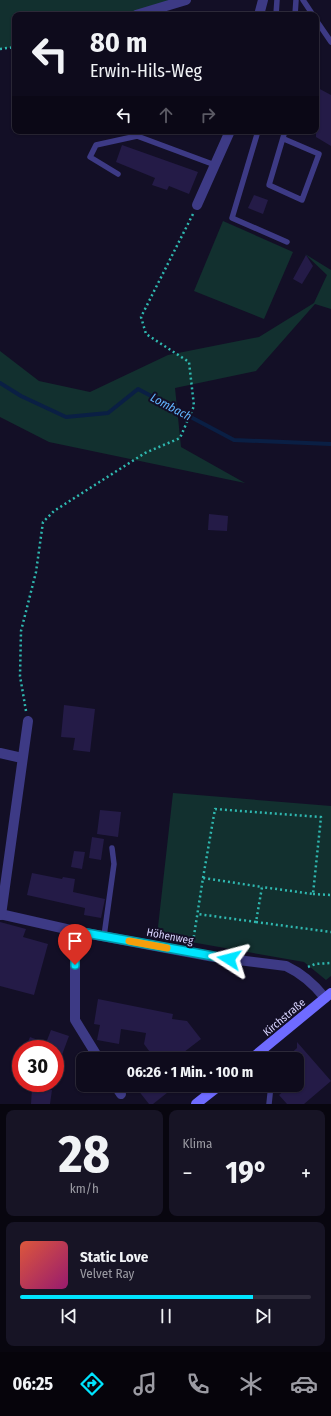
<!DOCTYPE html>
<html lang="de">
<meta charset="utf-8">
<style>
:root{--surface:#0e0b1c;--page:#171425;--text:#f1f3f6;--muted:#9b9ba3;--line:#2e2b3b;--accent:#00e5ff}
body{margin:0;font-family:"Fira Sans Condensed",sans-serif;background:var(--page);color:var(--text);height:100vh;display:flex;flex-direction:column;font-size:15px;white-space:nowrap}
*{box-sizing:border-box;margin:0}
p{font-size:13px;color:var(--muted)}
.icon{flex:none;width:22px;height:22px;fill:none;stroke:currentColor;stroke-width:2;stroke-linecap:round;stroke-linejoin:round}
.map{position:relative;height:1104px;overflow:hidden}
.side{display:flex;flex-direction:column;gap:6px;padding:6px;background:#08060f;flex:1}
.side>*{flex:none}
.guide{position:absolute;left:12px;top:12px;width:307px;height:122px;border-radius:8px;box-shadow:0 1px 3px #0004,0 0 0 1px var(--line);background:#0e0b1c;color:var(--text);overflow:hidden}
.speed{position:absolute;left:12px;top:1040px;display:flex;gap:8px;font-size:20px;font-weight:700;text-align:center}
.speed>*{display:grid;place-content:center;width:52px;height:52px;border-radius:50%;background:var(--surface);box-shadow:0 1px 3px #0004,0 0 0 1px var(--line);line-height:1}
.speed .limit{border:6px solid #d22;background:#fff;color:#111}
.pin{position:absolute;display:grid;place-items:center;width:34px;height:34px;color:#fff;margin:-41px -17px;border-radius:50% 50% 50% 0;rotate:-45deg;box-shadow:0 0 4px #0007}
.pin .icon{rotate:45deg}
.me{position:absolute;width:44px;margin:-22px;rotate:279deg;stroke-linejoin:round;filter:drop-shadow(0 0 3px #0008)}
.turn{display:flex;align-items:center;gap:14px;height:84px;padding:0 12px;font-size:18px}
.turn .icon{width:52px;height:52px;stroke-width:2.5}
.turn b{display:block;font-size:28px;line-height:34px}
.lanes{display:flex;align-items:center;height:38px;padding:0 12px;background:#0003;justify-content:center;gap:20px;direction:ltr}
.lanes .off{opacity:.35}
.big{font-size:30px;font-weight:700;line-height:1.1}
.side .tile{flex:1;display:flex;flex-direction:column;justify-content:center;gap:6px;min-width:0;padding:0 14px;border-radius:8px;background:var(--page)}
.side .dial{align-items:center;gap:0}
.dial b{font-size:52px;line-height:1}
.song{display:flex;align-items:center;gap:12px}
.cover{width:48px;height:48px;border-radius:6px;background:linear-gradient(135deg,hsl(10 70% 55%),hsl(320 70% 35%))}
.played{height:4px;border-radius:2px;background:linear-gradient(90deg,var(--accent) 80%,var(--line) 80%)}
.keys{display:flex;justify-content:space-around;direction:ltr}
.heat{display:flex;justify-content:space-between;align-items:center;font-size:22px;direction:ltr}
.side .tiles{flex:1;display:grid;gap:6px;grid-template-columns:1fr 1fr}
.tile:last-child{grid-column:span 2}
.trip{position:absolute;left:76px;top:1052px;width:228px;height:40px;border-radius:8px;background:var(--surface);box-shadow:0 1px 3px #0004,0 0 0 1px var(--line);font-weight:700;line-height:40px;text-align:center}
.tab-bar{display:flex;height:64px;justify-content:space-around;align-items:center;background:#06040b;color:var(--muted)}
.tab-bar .icon{width:28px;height:28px}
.tab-bar .selected{color:var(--accent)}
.tab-bar b{font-size:18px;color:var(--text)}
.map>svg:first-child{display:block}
</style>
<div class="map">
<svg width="331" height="1104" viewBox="0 0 331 1104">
<rect width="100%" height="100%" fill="#130f26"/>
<g fill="#12302f">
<polygon points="0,0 176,0 132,15 15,15 15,47 0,49"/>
<polygon points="223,221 293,252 264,319 194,291"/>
<polygon points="305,254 331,270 331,309 315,304 256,371 175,388 181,447 245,483 49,442 0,417 0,351 39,381 90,392 168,355 259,337 314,303 327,275"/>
<polygon points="173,793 331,806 331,976 326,980 304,962 157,936"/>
</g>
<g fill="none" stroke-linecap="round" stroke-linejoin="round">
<polyline stroke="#0a1f44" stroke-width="4" points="0,383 21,396 66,417 108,413 138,389 234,440 331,444"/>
</g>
<g fill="#241b47">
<polygon points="316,87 331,95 331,146 316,137"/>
<polygon points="122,145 198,172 189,194 169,186 167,190 152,185 155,178 116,162"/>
<polygon points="254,195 268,200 263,214 248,208"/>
<polygon points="306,255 313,266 302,284 293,279"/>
<polygon points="209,514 228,516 227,531 208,530"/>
<polygon points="64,705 95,709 90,752 73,750 75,738 61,737"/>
<polygon points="100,810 121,812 118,837 97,834"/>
<polygon points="92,837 104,839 101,860 89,858"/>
<polygon points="74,851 85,852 82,869 71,867"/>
<polygon points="32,873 62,879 63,877 75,879 73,892 105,899 101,918 84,915 85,908 27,895"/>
<polygon points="0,922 26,929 23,937 48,944 34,995 0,986"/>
<polygon points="98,999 173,1014 172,1019 187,1021 201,1039 175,1059 155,1059 144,1044 146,1033 121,1029 119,1044 97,1040 100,1025 94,1024"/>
<polygon points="51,1030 69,1036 56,1071 55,1049 25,1049 30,1037 46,1043"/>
<polygon points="297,1042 331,1081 304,1104 287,1104 279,1095 291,1085 297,1085 297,1080 301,1076 297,1071 297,1059 285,1059 297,1048"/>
<polygon points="134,1085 177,1085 153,1104 149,1104"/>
<polygon points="32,1088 52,1090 50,1104 31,1104"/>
</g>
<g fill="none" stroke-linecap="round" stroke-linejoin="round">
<g stroke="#2fb8b0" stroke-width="2.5" stroke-dasharray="2 3" stroke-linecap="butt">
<polyline points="0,49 15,47"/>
<polyline points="26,711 20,676 21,631 36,572 43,522 54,511 145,453 180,438 194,406 189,362 146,334 141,317 193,214"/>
<polyline points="203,878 215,809 321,817 313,894 262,887"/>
<polyline points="313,894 331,895"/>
<polyline points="256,922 331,932"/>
<polyline points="193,942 203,878 262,887 256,922 198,914"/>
<polyline points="308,967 315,964 331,963"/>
</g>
<g stroke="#3d3a85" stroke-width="5.5">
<polyline points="303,0 313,15"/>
<polyline points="276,15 277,0"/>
<polyline points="295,15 296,0"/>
<polyline points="316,20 331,42"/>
<polyline points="258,131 232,218 287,242"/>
<polyline points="284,139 319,154 302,200 269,185 285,131"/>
<polyline points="118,174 90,157 96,145 137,136 215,165"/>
<polyline points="104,936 114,864 112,848"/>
<polyline points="261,1051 269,1059"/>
<polyline points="269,1104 271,1085"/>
</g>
<g stroke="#3d3a85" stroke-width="10">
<polyline points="136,15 186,0"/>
<polyline points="259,15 263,0"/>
<polyline points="197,205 230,131"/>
<polyline points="0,753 22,758"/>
<path d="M0,914L75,931L214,957L286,966C303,974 314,984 325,998"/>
<polyline points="1,915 28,721"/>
<polyline points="75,931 75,1020 99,1059"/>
<polyline points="115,1085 121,1094"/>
</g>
<g stroke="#6f6bff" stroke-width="10">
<polyline points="251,1059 331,993"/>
<polyline points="196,1104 220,1085"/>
</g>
</g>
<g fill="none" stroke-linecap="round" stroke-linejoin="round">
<g stroke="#0095a6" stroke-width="10">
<polyline id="route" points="75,965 75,931 229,959"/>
</g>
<use href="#route" stroke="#00e5ff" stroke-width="7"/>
<polyline stroke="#f59e0b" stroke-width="7" points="129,941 167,948"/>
</g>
<g text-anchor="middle" stroke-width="4" stroke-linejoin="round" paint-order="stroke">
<g font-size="11" fill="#d9d4ff" stroke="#130f26">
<text transform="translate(170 936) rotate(11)" y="4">Höhenweg</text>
<text transform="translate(284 1017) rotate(-40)" y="4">Kirchstraße</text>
</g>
<g font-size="12" font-style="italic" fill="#62b6ff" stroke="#130f26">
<text transform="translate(171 407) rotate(28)" y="4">Lombach</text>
</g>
</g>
</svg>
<div class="speed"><div class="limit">30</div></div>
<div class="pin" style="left:75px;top:965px;background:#d93025"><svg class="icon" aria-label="arrive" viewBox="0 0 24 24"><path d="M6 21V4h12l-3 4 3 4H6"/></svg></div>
<svg class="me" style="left:229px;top:959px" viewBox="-20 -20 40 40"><path d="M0-17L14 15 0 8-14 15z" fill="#00e5ff" stroke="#fff" stroke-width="4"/></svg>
<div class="trip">06:26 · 1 Min. · 100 m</div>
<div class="guide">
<div class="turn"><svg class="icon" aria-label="left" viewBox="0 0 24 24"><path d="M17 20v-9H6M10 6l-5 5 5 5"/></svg><div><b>80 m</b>Erwin-Hils-Weg</div></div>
<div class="lanes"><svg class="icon" aria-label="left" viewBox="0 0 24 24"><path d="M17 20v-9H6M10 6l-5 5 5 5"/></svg><svg class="icon off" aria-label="ahead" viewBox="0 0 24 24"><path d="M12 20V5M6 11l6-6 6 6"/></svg><svg class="icon off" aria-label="right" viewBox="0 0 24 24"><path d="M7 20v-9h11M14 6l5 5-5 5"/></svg></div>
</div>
</div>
<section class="side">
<div class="tiles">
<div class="tile dial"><b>28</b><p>km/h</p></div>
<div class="tile"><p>Klima</p>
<div class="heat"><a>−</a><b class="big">19°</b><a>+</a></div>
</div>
<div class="tile">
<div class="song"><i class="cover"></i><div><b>Static Love</b><p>Velvet Ray</p></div></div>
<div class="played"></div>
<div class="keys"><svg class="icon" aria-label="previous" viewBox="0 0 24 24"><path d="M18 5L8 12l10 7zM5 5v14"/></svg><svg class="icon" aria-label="pause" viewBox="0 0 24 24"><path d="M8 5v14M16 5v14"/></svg><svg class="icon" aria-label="next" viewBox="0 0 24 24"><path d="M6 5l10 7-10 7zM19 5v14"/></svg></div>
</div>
</div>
</section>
<nav class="tab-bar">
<b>06:25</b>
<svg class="icon selected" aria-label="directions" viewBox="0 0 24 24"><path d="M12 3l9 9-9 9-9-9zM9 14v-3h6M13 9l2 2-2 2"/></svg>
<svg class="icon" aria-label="music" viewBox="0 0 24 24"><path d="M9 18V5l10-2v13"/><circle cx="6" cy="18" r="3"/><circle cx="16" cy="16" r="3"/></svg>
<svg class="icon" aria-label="phone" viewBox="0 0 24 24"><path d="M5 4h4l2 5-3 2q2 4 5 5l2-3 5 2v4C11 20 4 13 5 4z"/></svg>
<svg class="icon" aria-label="climate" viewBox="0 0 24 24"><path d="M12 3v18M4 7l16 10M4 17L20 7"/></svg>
<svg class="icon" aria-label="car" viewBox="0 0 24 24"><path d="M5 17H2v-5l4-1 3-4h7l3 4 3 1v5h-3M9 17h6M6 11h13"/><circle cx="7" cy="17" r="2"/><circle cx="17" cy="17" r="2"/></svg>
</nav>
